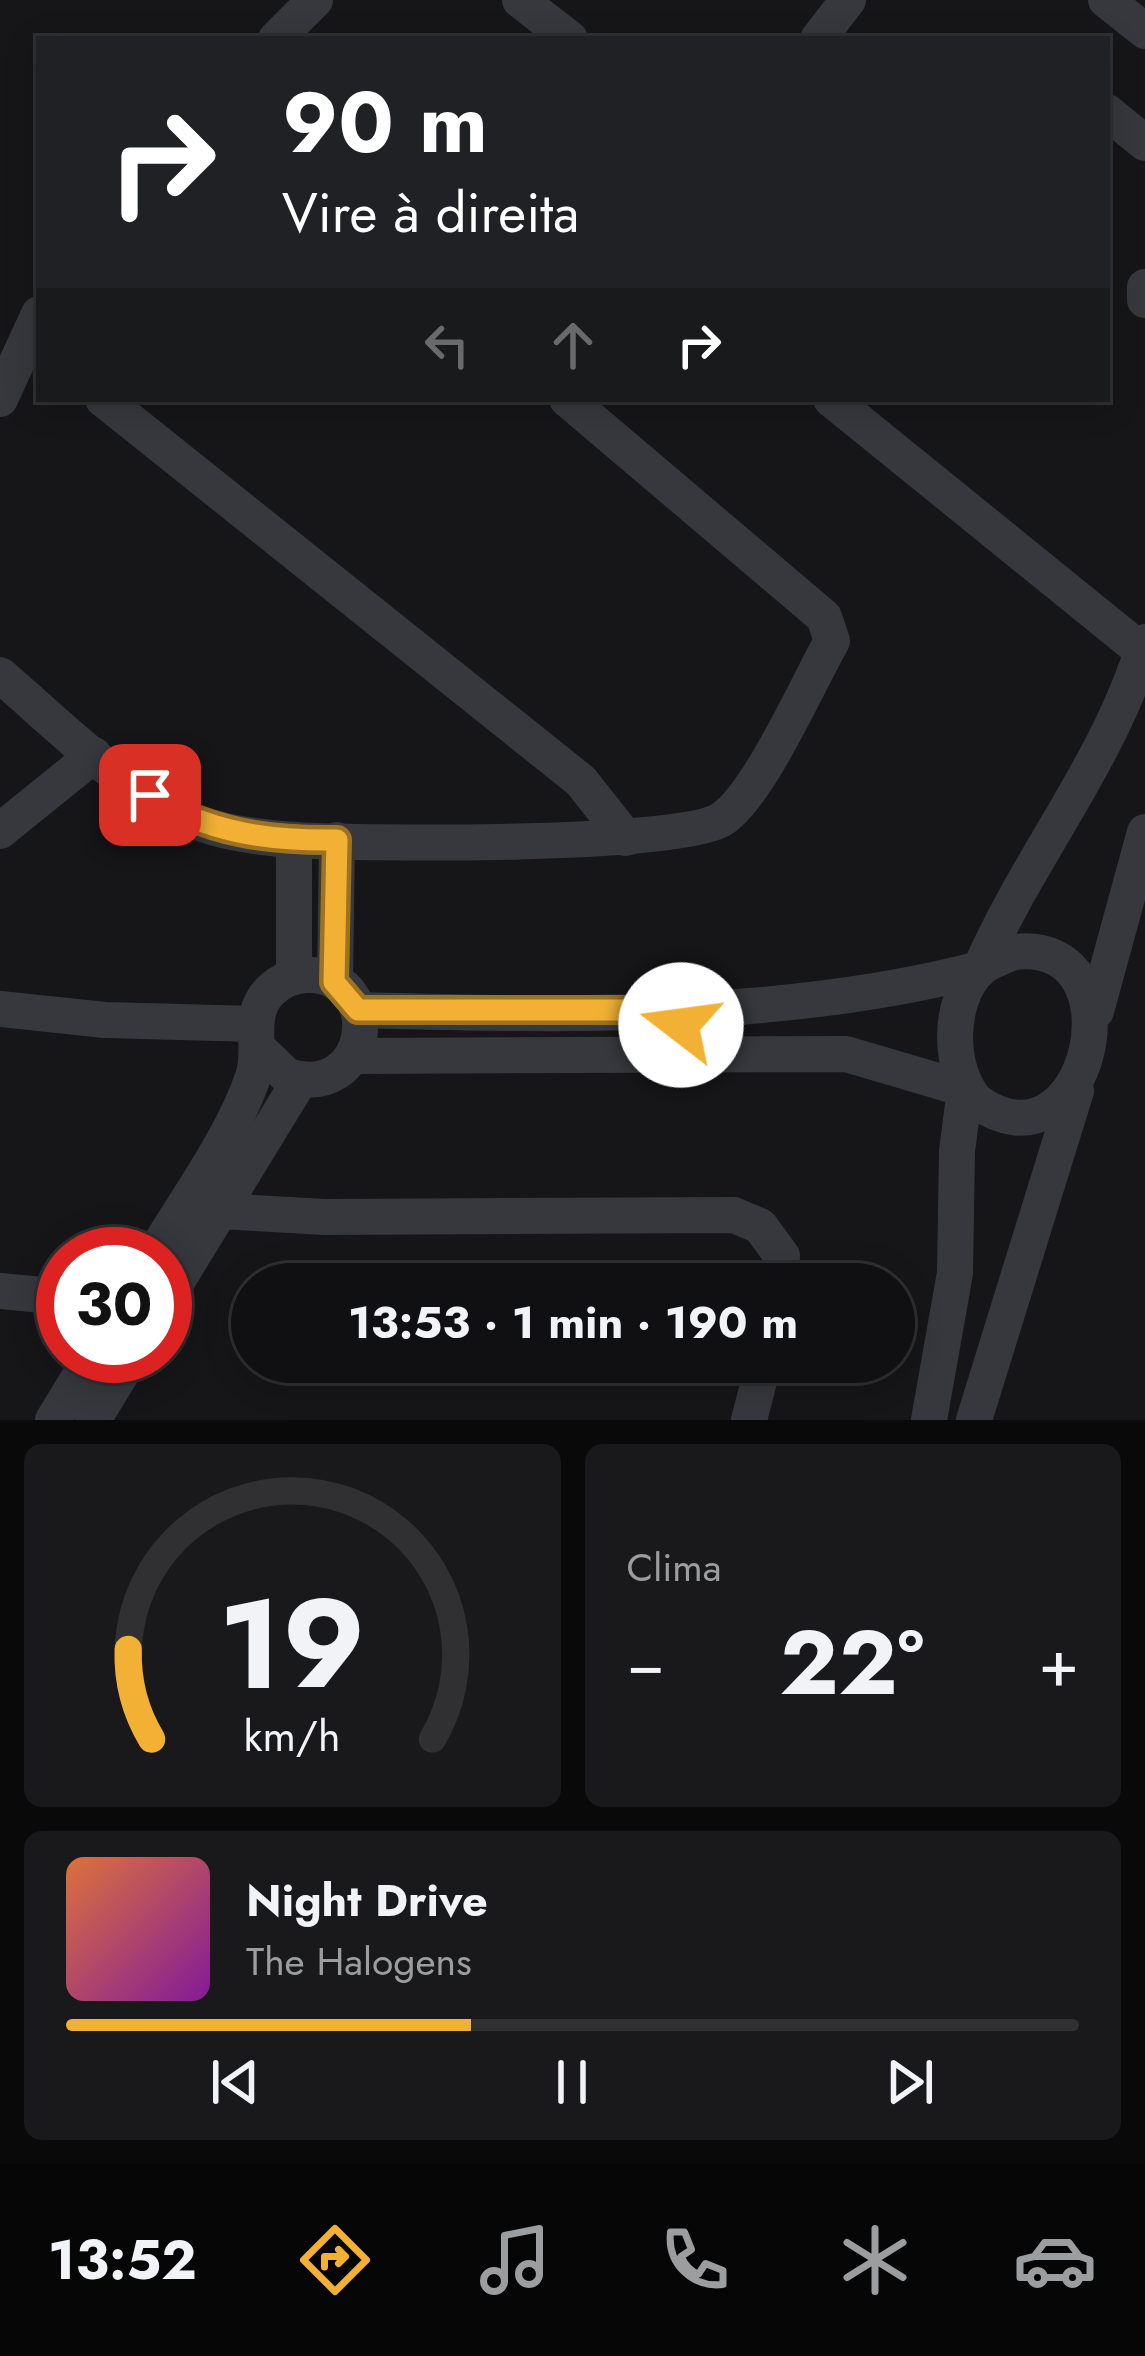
<!DOCTYPE html>
<html lang="pt">
<meta charset="utf-8">
<style>
:root{--surface:#101012;--page:#19191b;--text:#f1f3f6;--muted:#9c9d9f;--line:#303032;--accent:#f2b134}
body{margin:0;font-family:Jost,sans-serif;background:var(--page);color:var(--text);height:100vh;display:flex;flex-direction:column;font-size:45px;white-space:nowrap}
*{box-sizing:border-box;margin:0}
p{font-size:39px;color:var(--muted)}
.icon{flex:none;width:66px;height:66px;fill:none;stroke:currentColor;stroke-width:2;stroke-linecap:round;stroke-linejoin:round}
.map{position:relative;height:1420px;overflow:hidden}
.panel{display:flex;flex-direction:column;gap:24px;padding:24px;background:#09090a;flex:1}
.panel>*{flex:none}
.banner{position:absolute;left:36px;top:36px;width:1074px;height:366px;border-radius:0px;box-shadow:0 6px 30px #0003,0 0 0 3px var(--line);background:#202124;color:#fff;overflow:hidden}
.speed{position:absolute;left:36px;top:1227px;display:flex;gap:24px;font-size:60px;font-weight:700;text-align:center}
.speed>*{display:grid;place-content:center;width:156px;height:156px;border-radius:50%;background:var(--surface);box-shadow:0 6px 30px #0003,0 0 0 3px var(--line);line-height:1}
.speed .limit{border:18px solid #d22;background:#fff;color:#111}
.pin{position:absolute;display:grid;place-items:center;width:102px;height:102px;color:#fff;margin:-51px;border-radius:24px;box-shadow:0 6px 18px #0006}
.me{position:absolute;width:132px;margin:-66px;rotate:285deg;stroke-linejoin:round;filter:drop-shadow(0 0 9px #0008)}
.turn{display:flex;align-items:center;gap:42px;height:252px;padding:0 48px;font-size:54px}
.turn .icon{width:156px;height:156px;stroke-width:2.5}
.turn b{display:block;font-size:84px;line-height:102px}
.lanes{display:flex;align-items:center;height:114px;padding:0 48px;background:#0003;justify-content:center;gap:60px;direction:ltr}
.lanes .off{opacity:.35}
.big{font-size:90px;font-weight:700;line-height:1.1}
.panel .widget{flex:1;display:flex;flex-direction:column;justify-content:center;gap:18px;min-width:0;padding:0 42px;border-radius:18px;background:var(--page)}
.panel .dial{align-items:center;gap:0}
.dial svg{height:312px;overflow:visible;fill:none;stroke:var(--line);stroke-width:7;stroke-linecap:round;text-anchor:middle}
.dial text{fill:var(--text);stroke:none}
.song{display:flex;align-items:center;gap:36px}
.cover{width:144px;height:144px;border-radius:18px;background:linear-gradient(135deg,hsl(20 70% 55%),hsl(290 70% 35%))}
.played{height:12px;border-radius:6px;background:linear-gradient(90deg,var(--accent) 40%,var(--line) 40%)}
.keys{display:flex;justify-content:space-around;direction:ltr}
.heat{display:flex;justify-content:space-between;align-items:center;font-size:66px;direction:ltr}
.panel .tiles{flex:1;display:grid;gap:24px;grid-template-columns:1fr 1fr}
.widget:last-child{grid-column:span 2}
.trip{position:absolute;left:231px;top:1263px;width:684px;height:120px;border-radius:60px;background:var(--surface);box-shadow:0 6px 30px #0003,0 0 0 3px var(--line);font-weight:700;line-height:120px;text-align:center}
.menu{display:flex;height:192px;justify-content:space-around;align-items:center;background:#060607;color:var(--muted)}
.menu .icon{width:84px;height:84px}
.menu .on{color:var(--accent)}
.menu b{font-size:54px;color:var(--text)}
.map>svg:first-child{display:block}
</style>
<div class="map">
<svg width="1145" height="1420" viewBox="0 0 1145 1420">
<rect width="100%" height="100%" fill="#161618"/>
<g fill="none" stroke-linecap="round" stroke-linejoin="round">
<g stroke="#37383d" stroke-width="36">
<polyline points="520,0 570,39"/>
<polyline points="1106,0 1145,31"/>
<polyline points="276,39 315,0"/>
<polyline points="818,39 848,0"/>
<polyline points="1107,112 1145,143"/>
<polyline points="1145,287 1145,300"/>
<polyline points="0,399 39,314"/>
<polyline points="103,399 581,781 626,838"/>
<polyline points="831,399 1142,651"/>
<path d="M0,675C56,723 114,782 180,815C214,832 259,838 296,840C363,844 681,847 722,819C759,795 808,683 832,641L824,617L567,399"/>
<polyline points="0,831 94,755"/>
<polyline points="294,840 294,976"/>
<path d="M1014,952C1145,937 1089,1183 976,1101C948,1070 947,1000 980,969C989,961 1003,956 1014,952Z"/>
<polyline points="335,982 337,840"/>
<polyline points="0,1009 105,1020 255,1024"/>
<path d="M358,1010C564,1015 779,1021 980,969C1029,856 1109,762 1145,642"/>
<polyline points="1096,1011 1145,832"/>
<polyline points="353,1056 846,1054 965,1089 957,1151 955,1273 929,1420"/>
<polyline points="220,1211 325,1217 734,1215 760,1226 782,1256 779,1284"/>
<path d="M154,1254C187,1199 232,1138 253,1077C263,1046 246,1015 270,991C281,980 296,974 312,975C387,979 371,1102 287,1076L261,1051"/>
<polyline points="0,1291 63,1297"/>
<polyline points="165,1301 300,1080"/>
<polyline points="53,1420 92,1356"/>
<polyline points="93,1420 132,1356"/>
<polyline points="749,1420 764,1362"/>
<polyline points="974,1420 1076,1091"/>
</g>
</g>
<g fill="none" stroke-linecap="round" stroke-linejoin="round">
<g stroke="#9d7322" stroke-width="30">
<path id="route" d="M150,795C206,833 270,841 337,840L334,982L358,1010H674L681,1025"/>
</g>
<use href="#route" stroke="#f2b134" stroke-width="21"/>
</g>
</svg>
<div class="speed"><div class="limit">30</div></div>
<div class="pin" style="left:150px;top:795px;background:#d93025"><svg class="icon" aria-label="arrive" viewBox="0 0 24 24"><path d="M6 21V4h12l-3 4 3 4H6"/></svg></div>
<svg class="me" style="left:681px;top:1025px" viewBox="-20 -20 40 40"><circle r="19" fill="#fff"/><path d="M0-13L10 11 0 6-10 11z" fill="#f2b134"/></svg>
<div class="trip">13:53 · 1 min · 190 m</div>
<div class="banner">
<div class="turn"><svg class="icon" aria-label="right" viewBox="0 0 24 24"><path d="M7 20v-9h11M14 6l5 5-5 5"/></svg><div><b>90 m</b>Vire à direita</div></div>
<div class="lanes"><svg class="icon off" aria-label="left" viewBox="0 0 24 24"><path d="M17 20v-9H6M10 6l-5 5 5 5"/></svg><svg class="icon off" aria-label="ahead" viewBox="0 0 24 24"><path d="M12 20V5M6 11l6-6 6 6"/></svg><svg class="icon" aria-label="right" viewBox="0 0 24 24"><path d="M7 20v-9h11M14 6l5 5-5 5"/></svg></div>
</div>
</div>
<section class="panel">
<div class="tiles">
<div class="widget dial"><svg viewBox="0 0 100 80">
<path d="M14 69A42 42 0 1 1 86 69"/>
<path d="M14 69A42 42 0 0 1 8 46" stroke="#f2b134"/>
<text x="50" y="56" font-size="32" font-weight="700">19</text>
<text x="50" y="72" font-size="11">km/h</text>
</svg></div>
<div class="widget"><p>Clima</p>
<div class="heat"><a>−</a><b class="big">22°</b><a>+</a></div>
</div>
<div class="widget">
<div class="song"><i class="cover"></i><div><b>Night Drive</b><p>The Halogens</p></div></div>
<div class="played"></div>
<div class="keys"><svg class="icon" aria-label="previous" viewBox="0 0 24 24"><path d="M18 5L8 12l10 7zM5 5v14"/></svg><svg class="icon" aria-label="pause" viewBox="0 0 24 24"><path d="M8 5v14M16 5v14"/></svg><svg class="icon" aria-label="next" viewBox="0 0 24 24"><path d="M6 5l10 7-10 7zM19 5v14"/></svg></div>
</div>
</div>
</section>
<nav class="menu">
<b>13:52</b>
<svg class="icon on" aria-label="directions" viewBox="0 0 24 24"><path d="M12 3l9 9-9 9-9-9zM9 14v-3h6M13 9l2 2-2 2"/></svg>
<svg class="icon" aria-label="music" viewBox="0 0 24 24"><path d="M9 18V5l10-2v13"/><circle cx="6" cy="18" r="3"/><circle cx="16" cy="16" r="3"/></svg>
<svg class="icon" aria-label="phone" viewBox="0 0 24 24"><path d="M5 4h4l2 5-3 2q2 4 5 5l2-3 5 2v4C11 20 4 13 5 4z"/></svg>
<svg class="icon" aria-label="climate" viewBox="0 0 24 24"><path d="M12 3v18M4 7l16 10M4 17L20 7"/></svg>
<svg class="icon" aria-label="car" viewBox="0 0 24 24"><path d="M5 17H2v-5l4-1 3-4h7l3 4 3 1v5h-3M9 17h6M6 11h13"/><circle cx="7" cy="17" r="2"/><circle cx="17" cy="17" r="2"/></svg>
</nav>
